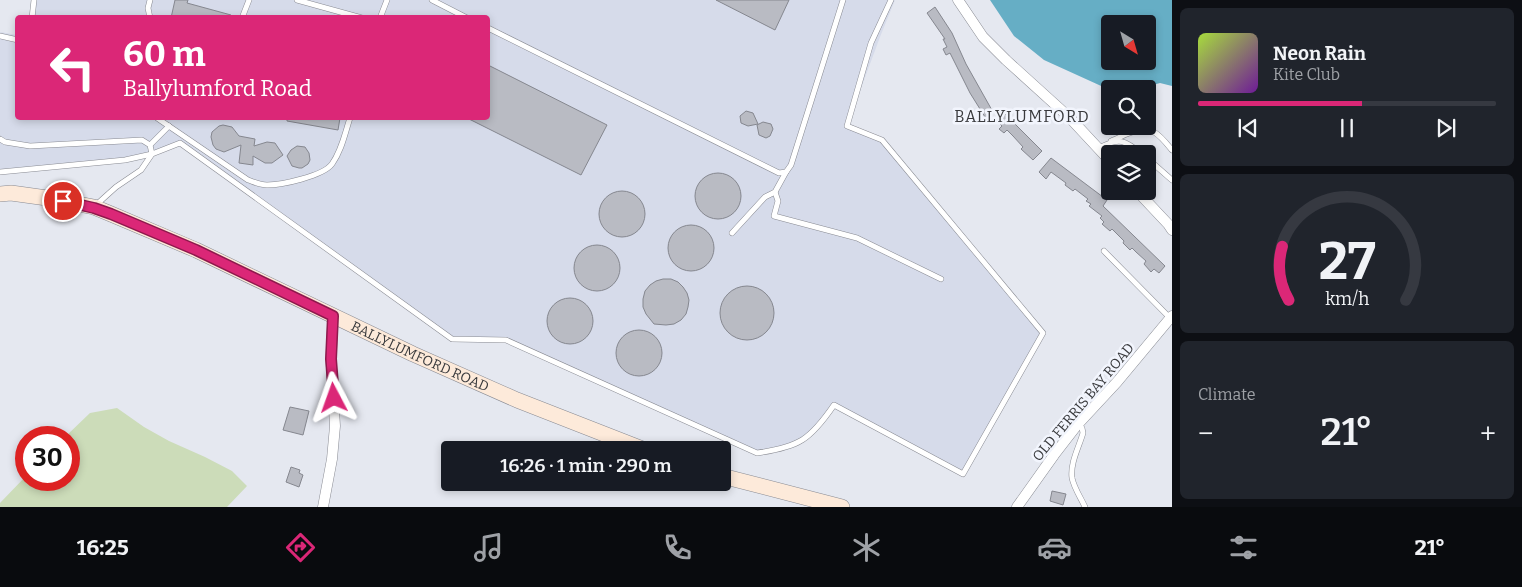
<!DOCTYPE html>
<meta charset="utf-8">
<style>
:root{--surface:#171b24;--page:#20242c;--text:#f1f3f6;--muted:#9ea1a6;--line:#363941;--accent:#db2777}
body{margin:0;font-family:Bitter,serif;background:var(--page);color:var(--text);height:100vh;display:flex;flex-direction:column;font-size:19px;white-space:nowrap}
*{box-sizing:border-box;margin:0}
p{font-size:16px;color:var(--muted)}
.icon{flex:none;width:28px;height:28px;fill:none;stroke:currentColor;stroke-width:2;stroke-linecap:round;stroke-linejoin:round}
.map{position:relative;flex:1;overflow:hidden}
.side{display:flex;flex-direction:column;gap:8px;padding:8px;background:#0d0f14;width:350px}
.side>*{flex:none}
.top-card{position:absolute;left:15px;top:15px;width:475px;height:105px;border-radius:5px;box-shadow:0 2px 8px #0003;background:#db2777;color:#fff;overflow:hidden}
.needle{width:32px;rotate:143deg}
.buttons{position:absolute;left:1101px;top:15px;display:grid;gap:10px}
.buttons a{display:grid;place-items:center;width:55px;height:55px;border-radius:5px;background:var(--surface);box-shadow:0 2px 8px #0003;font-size:25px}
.speed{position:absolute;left:15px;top:426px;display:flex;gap:10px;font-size:25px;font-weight:700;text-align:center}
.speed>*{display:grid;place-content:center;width:65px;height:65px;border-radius:50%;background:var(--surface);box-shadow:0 2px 8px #0003;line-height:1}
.speed .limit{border:8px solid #d22;background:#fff;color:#111}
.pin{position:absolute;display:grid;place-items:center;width:42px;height:42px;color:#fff;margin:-21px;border:2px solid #fff;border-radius:50%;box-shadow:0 1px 5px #0007}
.me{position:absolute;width:55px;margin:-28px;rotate:356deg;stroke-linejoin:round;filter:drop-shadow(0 0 4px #0008)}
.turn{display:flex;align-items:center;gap:18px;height:105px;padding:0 25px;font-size:22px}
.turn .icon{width:65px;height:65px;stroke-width:2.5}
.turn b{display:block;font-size:35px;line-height:42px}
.big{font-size:38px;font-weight:600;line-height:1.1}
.side .widget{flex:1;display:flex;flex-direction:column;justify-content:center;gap:8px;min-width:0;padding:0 18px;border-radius:8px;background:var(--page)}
.side .dial{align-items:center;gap:0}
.dial svg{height:130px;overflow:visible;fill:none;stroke:var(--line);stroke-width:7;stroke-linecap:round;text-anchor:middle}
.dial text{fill:var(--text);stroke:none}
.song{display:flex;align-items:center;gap:15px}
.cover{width:60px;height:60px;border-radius:8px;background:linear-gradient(135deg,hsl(80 70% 55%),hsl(280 70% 35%))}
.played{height:5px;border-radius:2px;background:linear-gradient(90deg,var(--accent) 55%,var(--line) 55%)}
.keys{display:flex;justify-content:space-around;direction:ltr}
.heat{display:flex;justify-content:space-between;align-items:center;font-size:28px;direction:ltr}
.trip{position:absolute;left:441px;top:441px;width:290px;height:50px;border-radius:5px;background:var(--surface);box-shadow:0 2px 8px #0003;font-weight:600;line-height:50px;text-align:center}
.tab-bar{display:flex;height:80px;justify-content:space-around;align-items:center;background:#090b0e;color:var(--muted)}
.tab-bar .icon{width:35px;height:35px}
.tab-bar .selected{color:var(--accent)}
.tab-bar b{font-size:22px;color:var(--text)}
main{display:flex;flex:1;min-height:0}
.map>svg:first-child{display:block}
</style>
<main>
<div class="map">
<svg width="1172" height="507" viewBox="0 0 1172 507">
<rect width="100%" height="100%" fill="#e5e8f0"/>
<polygon fill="#d6dbea" points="33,0 895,0 880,37 847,126 882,140 1043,333 963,474 834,405 819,427 798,443 757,453 506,340 452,339 180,143 125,160 0,172 0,32 17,35 18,118 488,118 488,18 32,17"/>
<polygon fill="#ccdcb9" points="117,408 144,427 169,441 205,457 232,471 247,486 227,507 0,507 0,503 26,476 26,480 69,480 69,438 65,437 90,413"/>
<path fill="#66aec5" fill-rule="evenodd" d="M990,0H1172V86L1160,83L1139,89H1110V90L1044,60L1014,36ZM1110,24H1148V61H1110Z"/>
<g fill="#b9bbc3" stroke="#85878f">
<polygon points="175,0 188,0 187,3 231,15 231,18 171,18"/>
<polygon points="716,0 789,0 775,30"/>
<polygon points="935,7 952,33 966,64 993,112 985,117 970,93 950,53 946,55 943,49 947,47 943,39 945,39 927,13"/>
<polygon points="488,65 607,125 581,175 467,118 488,118"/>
<polygon points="746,111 753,113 758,124 748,126 741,123 740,116"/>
<polygon points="1003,112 1042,151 1033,160 1021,149 1023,147 1013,136 1007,130 1004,133 999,129 1002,126 996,120"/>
<polygon points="287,118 340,118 338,130 287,121"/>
<polygon points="763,122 771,124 773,129 770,136 766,138 759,135 757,125"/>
<polygon points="223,125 232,127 239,136 255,139 254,146 267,142 275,143 283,155 272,163 265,163 253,156 253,165 239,163 241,145 224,152 216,149 213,145 211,137 212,132 219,126"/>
<polygon points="297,146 305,147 309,153 310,160 308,164 302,168 299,168 292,166 287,156 291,150"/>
<polygon points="1051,158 1107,200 1103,206 1165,266 1159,273 1154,269 1151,272 1144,264 1146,261 1136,252 1132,248 1130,250 1123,243 1124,241 1112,229 1110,231 1102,224 1104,222 1100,218 1102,216 1089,206 1091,204 1086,201 1088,199 1075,189 1073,191 1065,185 1066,183 1051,172 1046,179 1039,172"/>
<circle cx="718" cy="196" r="23"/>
<circle cx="622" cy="214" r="23"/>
<circle cx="691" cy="248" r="23"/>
<circle cx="597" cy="268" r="23"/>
<polygon points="663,279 671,279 678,282 683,287 687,293 689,300 688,307 686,314 681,320 674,324 666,325 654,324 646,314 643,307 643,299 645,291 650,285 656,281"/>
<circle cx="747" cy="313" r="27"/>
<circle cx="570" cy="321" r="23"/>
<circle cx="639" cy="353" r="23"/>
<polygon points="290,407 309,411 303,435 283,430"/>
<polygon points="291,467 300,470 299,473 303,475 299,487 286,482"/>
<polygon points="1052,491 1066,494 1063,505 1050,501"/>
</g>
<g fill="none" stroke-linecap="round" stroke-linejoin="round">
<g stroke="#888a92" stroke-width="6">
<g id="service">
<polyline points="150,0 148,8 150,18"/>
<polyline points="297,0 362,18"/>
<polyline points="432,0 467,18"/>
<polyline points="32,18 34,0"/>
<polyline points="242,18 249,0"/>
<polyline points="380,18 387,0"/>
<polyline points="488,28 779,173 786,172 791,165 843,0"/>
<polyline points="0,36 18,40"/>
<path d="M157,118L248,180C254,182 260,185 267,185C282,185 323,176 332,164C342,150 345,133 350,118"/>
<polyline points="0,139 5,142 30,146 142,140 150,145 152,154 141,170 116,187 96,205"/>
<path d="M1111,141C1124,136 1140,125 1154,132C1161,136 1167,144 1172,150"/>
<polyline points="150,145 169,126"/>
<path d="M1099,148C1119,137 1125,140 1142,154"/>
<polyline points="1148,159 1172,180"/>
<path d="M0,172L125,160L152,154L180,143L452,339L506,340L757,453C799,447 810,440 834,405L963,474L1043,333L882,140L847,126L871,43L891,0"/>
<polyline points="775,192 778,201 774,216 857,238 941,279"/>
<polyline points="732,233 765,197 775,192 786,172"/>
<polyline points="1104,251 1170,318"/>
<path d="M1078,424L1082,428L1083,433C1079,447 1070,463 1072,478C1074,488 1081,498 1085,507"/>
</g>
</g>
<g stroke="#888a92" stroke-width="11">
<g id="minor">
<polyline points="958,0 983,37 1006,60 1070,118 1110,161"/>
<polyline points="1137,191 1168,224 1172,230"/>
<polyline points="323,507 332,459 335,426 331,359 333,316"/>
<polyline points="1017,507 1054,455 1078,424 1117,382 1172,316"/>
</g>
</g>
<g stroke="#888a92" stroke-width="16">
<g id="secondary">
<path id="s1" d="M0,194L11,193L47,198L94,207L111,214L196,250L413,354L517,400L645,450"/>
<polyline points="722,476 842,507"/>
</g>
</g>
<use href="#service" stroke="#fff" stroke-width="5"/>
<use href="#minor" stroke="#fff" stroke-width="10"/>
<use href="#secondary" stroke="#fdeada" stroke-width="15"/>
</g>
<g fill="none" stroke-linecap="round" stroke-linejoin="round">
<g stroke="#8e194d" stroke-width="12">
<polyline id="route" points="63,201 94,208 111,214 196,250 333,316 331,359 334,398"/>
</g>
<use href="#route" stroke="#db2777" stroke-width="9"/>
</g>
<g text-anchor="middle" stroke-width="5" stroke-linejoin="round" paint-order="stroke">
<g font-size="14" fill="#393a3d" stroke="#f2f5fd">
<text dy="5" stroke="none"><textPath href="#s1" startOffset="454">BALLYLUMFORD ROAD</textPath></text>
<text transform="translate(1083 402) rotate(-50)" y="5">OLD FERRIS BAY ROAD</text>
</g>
<g font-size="16" letter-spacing="1" fill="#393a3d" stroke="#f2f5fd">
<text x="1022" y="122">BALLYLUMFORD</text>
</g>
</g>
</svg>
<div class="buttons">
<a><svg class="needle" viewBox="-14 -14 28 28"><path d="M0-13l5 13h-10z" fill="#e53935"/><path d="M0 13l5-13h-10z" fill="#9ea1a6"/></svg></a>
<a><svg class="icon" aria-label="search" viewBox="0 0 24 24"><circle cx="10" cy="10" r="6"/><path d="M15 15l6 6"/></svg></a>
<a><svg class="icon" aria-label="layers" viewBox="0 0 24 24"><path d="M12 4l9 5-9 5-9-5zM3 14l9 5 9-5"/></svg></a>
</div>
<div class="speed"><div class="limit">30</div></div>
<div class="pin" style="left:63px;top:201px;background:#d93025"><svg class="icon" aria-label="arrive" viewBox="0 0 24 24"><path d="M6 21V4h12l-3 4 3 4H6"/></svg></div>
<svg class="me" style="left:334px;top:398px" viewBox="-20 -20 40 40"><path d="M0-17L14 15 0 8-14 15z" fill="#db2777" stroke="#fff" stroke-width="4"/></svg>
<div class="trip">16:26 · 1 min · 290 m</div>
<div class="top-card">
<div class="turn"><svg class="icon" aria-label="left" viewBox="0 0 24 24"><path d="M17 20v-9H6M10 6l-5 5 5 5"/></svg><div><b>60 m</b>Ballylumford Road</div></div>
</div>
</div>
<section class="side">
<div class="widget">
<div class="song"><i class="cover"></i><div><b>Neon Rain</b><p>Kite Club</p></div></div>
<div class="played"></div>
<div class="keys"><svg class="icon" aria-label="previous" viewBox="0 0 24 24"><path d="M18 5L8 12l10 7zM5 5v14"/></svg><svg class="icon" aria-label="pause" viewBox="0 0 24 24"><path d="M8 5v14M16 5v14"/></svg><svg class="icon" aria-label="next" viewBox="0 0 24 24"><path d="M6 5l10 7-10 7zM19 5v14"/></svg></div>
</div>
<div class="widget dial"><svg viewBox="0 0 100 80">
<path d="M14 69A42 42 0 1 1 86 69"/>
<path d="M14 69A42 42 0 0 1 10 36" stroke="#db2777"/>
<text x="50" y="56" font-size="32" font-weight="700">27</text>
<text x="50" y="72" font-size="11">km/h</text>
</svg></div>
<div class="widget"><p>Climate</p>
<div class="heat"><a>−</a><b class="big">21°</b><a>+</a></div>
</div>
</section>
</main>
<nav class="tab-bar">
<b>16:25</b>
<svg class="icon selected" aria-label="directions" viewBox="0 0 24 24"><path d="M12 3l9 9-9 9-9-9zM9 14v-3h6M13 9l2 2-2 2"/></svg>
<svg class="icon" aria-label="music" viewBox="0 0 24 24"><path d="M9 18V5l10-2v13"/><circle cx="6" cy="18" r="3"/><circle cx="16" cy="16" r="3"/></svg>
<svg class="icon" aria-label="phone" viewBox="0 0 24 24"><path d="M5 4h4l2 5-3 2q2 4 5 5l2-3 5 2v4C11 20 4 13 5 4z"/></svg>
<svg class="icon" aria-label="climate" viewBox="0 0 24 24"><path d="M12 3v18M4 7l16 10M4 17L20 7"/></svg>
<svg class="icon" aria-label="car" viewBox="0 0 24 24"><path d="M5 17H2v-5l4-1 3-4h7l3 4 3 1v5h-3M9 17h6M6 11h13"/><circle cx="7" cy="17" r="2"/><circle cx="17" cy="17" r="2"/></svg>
<svg class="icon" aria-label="filters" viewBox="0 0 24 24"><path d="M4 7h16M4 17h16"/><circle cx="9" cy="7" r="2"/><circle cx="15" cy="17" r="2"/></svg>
<b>21°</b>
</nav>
